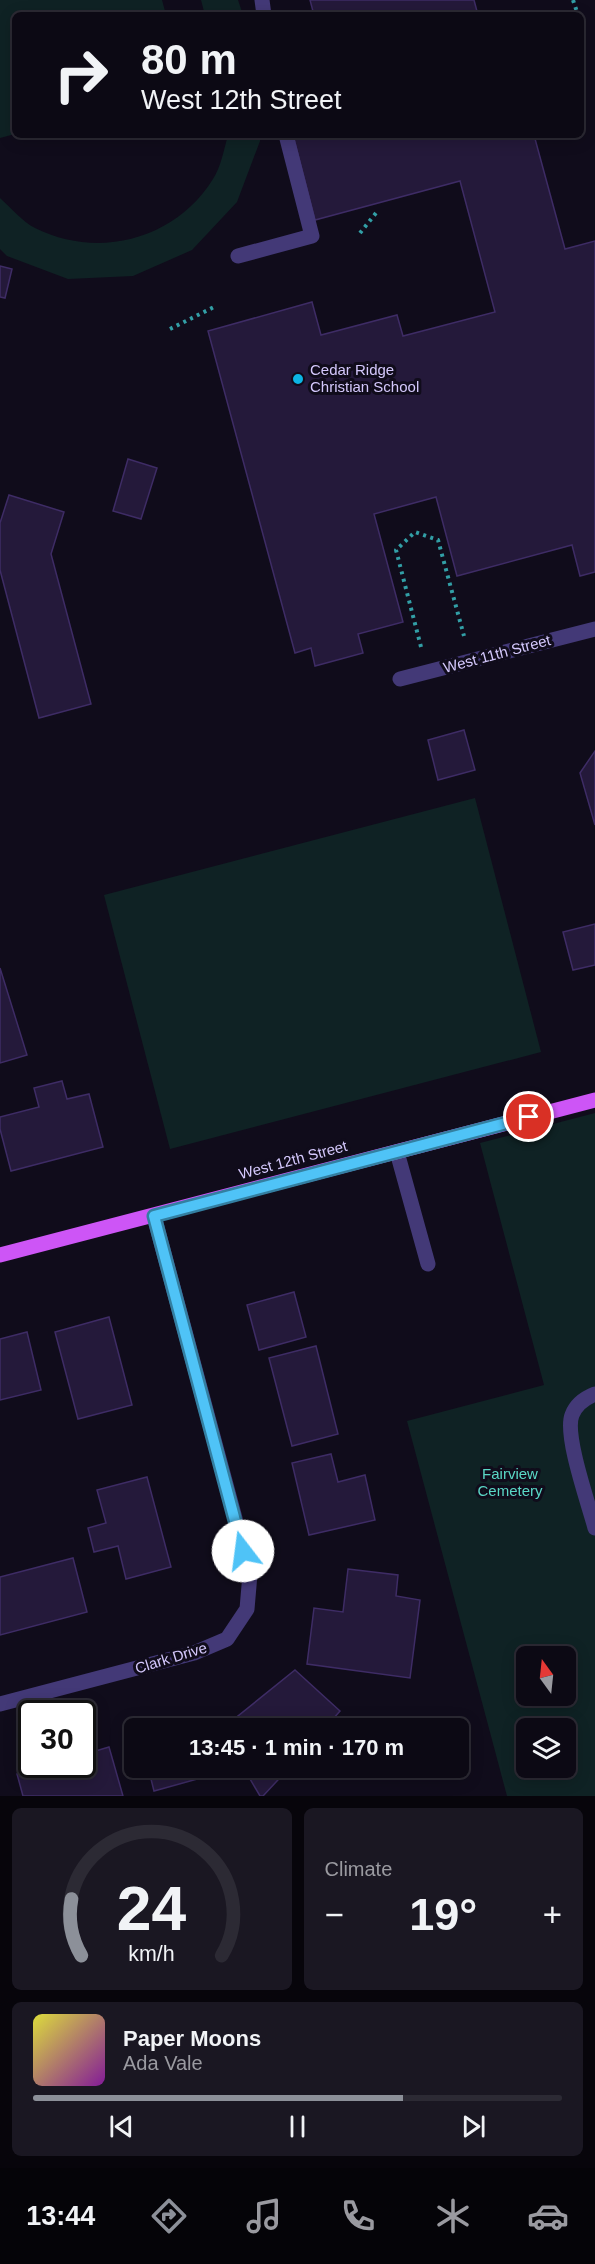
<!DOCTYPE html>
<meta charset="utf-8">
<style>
:root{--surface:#0c0914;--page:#1a1722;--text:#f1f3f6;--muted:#9a9aa0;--line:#2c2a34;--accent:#8c9099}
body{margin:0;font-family:Helvetica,sans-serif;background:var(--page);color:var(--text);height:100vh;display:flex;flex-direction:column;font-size:22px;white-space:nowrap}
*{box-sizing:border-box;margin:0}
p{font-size:20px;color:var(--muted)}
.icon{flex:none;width:33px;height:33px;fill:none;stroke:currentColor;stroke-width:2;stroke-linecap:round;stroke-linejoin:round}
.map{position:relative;height:1796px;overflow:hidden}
.panel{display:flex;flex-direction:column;gap:12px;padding:12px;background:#07050b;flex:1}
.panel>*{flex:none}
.hud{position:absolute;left:12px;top:12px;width:572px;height:126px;border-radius:9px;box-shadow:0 3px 15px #0003,0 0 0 2px var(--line);background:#0c0914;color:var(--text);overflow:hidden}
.needle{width:39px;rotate:345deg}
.tools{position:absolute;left:516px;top:1646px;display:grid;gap:12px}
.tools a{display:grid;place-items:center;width:60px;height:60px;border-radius:9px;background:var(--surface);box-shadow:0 3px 15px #0003,0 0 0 2px var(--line);font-size:30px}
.speed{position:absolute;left:18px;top:1700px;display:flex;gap:12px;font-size:30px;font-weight:700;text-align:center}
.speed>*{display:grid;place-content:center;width:78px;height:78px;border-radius:50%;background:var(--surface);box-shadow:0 3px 15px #0003,0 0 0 2px var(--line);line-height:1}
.speed .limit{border:3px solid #111;border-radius:9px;background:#fff;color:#111}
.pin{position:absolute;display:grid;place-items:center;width:51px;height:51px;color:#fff;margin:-26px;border:3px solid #fff;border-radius:50%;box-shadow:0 2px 6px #0007}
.me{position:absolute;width:66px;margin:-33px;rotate:345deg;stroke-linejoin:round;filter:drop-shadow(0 0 4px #0008)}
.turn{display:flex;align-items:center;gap:21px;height:126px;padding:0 30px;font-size:27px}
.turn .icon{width:78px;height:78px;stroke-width:2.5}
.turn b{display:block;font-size:42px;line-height:51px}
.big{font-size:45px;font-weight:700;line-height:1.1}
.panel .tile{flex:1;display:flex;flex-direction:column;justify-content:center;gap:9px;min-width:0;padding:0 21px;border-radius:9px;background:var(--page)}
.panel .dial{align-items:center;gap:0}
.dial svg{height:156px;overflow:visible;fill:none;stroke:var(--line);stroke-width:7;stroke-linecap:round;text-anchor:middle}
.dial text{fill:var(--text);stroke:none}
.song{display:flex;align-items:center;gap:18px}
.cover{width:72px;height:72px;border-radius:9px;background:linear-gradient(135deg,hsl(60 70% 55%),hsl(290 70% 35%))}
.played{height:6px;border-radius:3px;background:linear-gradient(90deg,var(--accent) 70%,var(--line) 70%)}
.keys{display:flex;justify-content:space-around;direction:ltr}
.heat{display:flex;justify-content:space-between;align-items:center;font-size:33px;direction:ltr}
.panel .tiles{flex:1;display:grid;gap:12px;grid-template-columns:1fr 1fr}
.tile:last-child{grid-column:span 2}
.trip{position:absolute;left:124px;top:1718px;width:345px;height:60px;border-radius:9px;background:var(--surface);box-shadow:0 3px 15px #0003,0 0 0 2px var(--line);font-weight:700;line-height:60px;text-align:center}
.dock{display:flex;height:96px;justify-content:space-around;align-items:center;background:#050408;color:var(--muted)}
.dock .icon{width:42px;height:42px}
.dock .selected{color:var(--accent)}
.dock b{font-size:27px;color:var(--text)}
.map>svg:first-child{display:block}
</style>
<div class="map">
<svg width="595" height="1796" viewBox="0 0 595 1796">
<rect width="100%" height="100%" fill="#100c1b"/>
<g fill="#0f2224" fill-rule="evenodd">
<polygon points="0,0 162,0 166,15 15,15 15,134 0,138"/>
<polygon points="201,0 238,0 243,15 205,15"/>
<path d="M228,135H260V141L237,202L192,250L133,276L68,279L7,256L0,249V198C11,208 23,222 35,228C99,260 176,239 213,179C221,167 224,149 228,135Z"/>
<polygon points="475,798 541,1052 170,1149 104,895"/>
<path d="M595,1113V1796H507L407,1421L544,1385L480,1143ZM526,1656H566V1695H526ZM526,1728H566V1767H526Z"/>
</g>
<g fill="#24193a" stroke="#3e2c65" stroke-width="1.5">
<polygon points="310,0 474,0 478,15 314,15"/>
<polygon points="293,135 534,135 565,249 595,241 595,572 580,576 572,545 457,576 436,497 374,514 403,622 358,634 363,653 315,666 311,648 295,653 208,331 312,302 321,335 397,315 403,336 495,312 460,181 315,220"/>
<polygon points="0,266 12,269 5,298 0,297"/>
<polygon points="128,459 157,468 141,519 113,511"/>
<polygon points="9,495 64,512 51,554 91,704 39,718 0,570 0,523"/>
<polygon points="464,730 475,770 438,780 428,740"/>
<polygon points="595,751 595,825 580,773"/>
<polygon points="595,924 595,965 573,970 563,932"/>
<polygon points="0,968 27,1055 0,1063"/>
<polygon points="62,1081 67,1099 89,1094 103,1147 11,1171 0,1129 0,1117 39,1107 34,1088"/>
<polygon points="294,1292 306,1337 259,1350 247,1305"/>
<polygon points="109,1317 132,1405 78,1419 55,1332"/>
<polygon points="27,1332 41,1390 0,1400 0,1339"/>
<polygon points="316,1346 338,1434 292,1446 269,1358"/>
<polygon points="331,1454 338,1482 365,1475 375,1520 309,1535 292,1463"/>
<polygon points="147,1477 171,1567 126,1579 118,1546 94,1552 88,1528 106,1523 97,1490"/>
<polygon points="73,1558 87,1612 0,1635 0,1577"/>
<polygon points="348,1569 398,1575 396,1596 420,1600 410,1678 307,1664 314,1608 343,1612"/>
<polygon points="295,1670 340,1711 325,1728 223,1728"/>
<polygon points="109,1747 123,1796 23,1796 17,1774 50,1764 82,1764 82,1755"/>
<polygon points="148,1767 218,1767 219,1773 154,1791"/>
<polygon points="243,1767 290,1767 263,1796 260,1796"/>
</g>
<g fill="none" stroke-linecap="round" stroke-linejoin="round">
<g stroke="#329fa6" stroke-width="4" stroke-dasharray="3 4.5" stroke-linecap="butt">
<polyline points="573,0 578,15"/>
<polyline points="580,24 583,33"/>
<polyline points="360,233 376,213"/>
<polyline points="170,329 216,306"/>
<polyline points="421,647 396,550 415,532 438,540 464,636"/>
</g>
<g stroke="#433977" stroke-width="15">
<polyline points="262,0 264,15"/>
<polyline points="238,256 312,236 286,135"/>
<polyline points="400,679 595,629"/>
<polyline points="397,1152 428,1264"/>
<path d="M595,1394C585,1398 576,1404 572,1415C564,1435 589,1505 595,1528"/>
<polyline points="0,1704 194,1653 227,1639 247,1609 250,1574 154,1216"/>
</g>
<polyline stroke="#cd55f6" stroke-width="15" points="0,1255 595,1100"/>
</g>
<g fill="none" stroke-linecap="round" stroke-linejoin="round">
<g stroke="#337fa1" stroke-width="15">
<polyline id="route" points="243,1551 154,1216 529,1117"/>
</g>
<use href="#route" stroke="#4fc3f7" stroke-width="10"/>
</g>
<circle fill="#0cb5e4" stroke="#100c1b" stroke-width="2" cx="298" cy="379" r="6"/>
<g text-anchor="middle" stroke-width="6" stroke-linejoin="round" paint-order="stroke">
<g font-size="15" fill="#d4c8fc" stroke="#100c1b" text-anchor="start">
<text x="310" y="375">Cedar Ridge<tspan x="310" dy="17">Christian School</tspan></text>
</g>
<g font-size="15" fill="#d4c8fc" stroke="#100c1b">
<text transform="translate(497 654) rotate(-15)" y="5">West 11th Street</text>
<text transform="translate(293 1160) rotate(-15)" y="5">West 12th Street</text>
<text transform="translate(171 1658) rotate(-17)" y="5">Clark Drive</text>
</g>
<g font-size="15" fill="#5ad7c6" stroke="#100c1b">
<text x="510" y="1479">Fairview<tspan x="510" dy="17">Cemetery</tspan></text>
</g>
</g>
</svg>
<div class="tools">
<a><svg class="needle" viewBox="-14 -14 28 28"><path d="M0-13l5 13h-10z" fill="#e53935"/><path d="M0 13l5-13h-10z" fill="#9a9aa0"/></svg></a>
<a><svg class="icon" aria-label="layers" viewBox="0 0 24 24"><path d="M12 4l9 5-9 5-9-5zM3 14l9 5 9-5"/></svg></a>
</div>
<div class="speed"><div class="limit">30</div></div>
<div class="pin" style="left:529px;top:1117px;background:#d93025"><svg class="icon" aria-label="arrive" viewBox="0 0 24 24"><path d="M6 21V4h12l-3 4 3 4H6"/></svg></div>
<svg class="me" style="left:243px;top:1551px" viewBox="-20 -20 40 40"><circle r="19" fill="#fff"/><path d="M0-13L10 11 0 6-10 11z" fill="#4fc3f7"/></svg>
<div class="trip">13:45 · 1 min · 170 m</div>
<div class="hud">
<div class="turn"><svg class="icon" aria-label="right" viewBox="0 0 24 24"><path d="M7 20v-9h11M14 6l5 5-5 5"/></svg><div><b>80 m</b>West 12th Street</div></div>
</div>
</div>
<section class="panel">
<div class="tiles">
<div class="tile dial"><svg viewBox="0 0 100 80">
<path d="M14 69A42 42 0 1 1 86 69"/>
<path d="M14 69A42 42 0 0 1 9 40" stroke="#8c9099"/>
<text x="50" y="56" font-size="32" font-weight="700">24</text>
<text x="50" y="72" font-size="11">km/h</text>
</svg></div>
<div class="tile"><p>Climate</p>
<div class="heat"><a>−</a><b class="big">19°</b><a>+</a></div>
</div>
<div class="tile">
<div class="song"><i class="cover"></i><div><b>Paper Moons</b><p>Ada Vale</p></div></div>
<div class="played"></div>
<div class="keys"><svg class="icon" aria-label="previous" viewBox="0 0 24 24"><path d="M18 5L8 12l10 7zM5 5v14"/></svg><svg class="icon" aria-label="pause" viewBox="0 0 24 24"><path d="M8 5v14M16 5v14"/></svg><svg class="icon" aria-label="next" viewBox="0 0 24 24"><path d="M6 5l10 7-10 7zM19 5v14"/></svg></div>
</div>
</div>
</section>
<nav class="dock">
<b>13:44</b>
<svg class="icon selected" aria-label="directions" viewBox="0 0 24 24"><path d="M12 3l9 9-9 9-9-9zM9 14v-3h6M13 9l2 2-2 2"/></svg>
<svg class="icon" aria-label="music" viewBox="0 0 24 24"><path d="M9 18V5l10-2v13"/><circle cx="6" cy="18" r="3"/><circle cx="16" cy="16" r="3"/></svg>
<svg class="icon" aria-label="phone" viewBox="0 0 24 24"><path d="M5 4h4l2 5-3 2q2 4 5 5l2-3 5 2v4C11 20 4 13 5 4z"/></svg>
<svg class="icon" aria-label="climate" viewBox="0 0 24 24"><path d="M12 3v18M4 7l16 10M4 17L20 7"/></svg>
<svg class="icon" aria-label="car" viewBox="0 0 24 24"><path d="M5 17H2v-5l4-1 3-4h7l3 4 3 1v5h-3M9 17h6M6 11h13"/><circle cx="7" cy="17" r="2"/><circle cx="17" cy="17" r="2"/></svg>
</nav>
